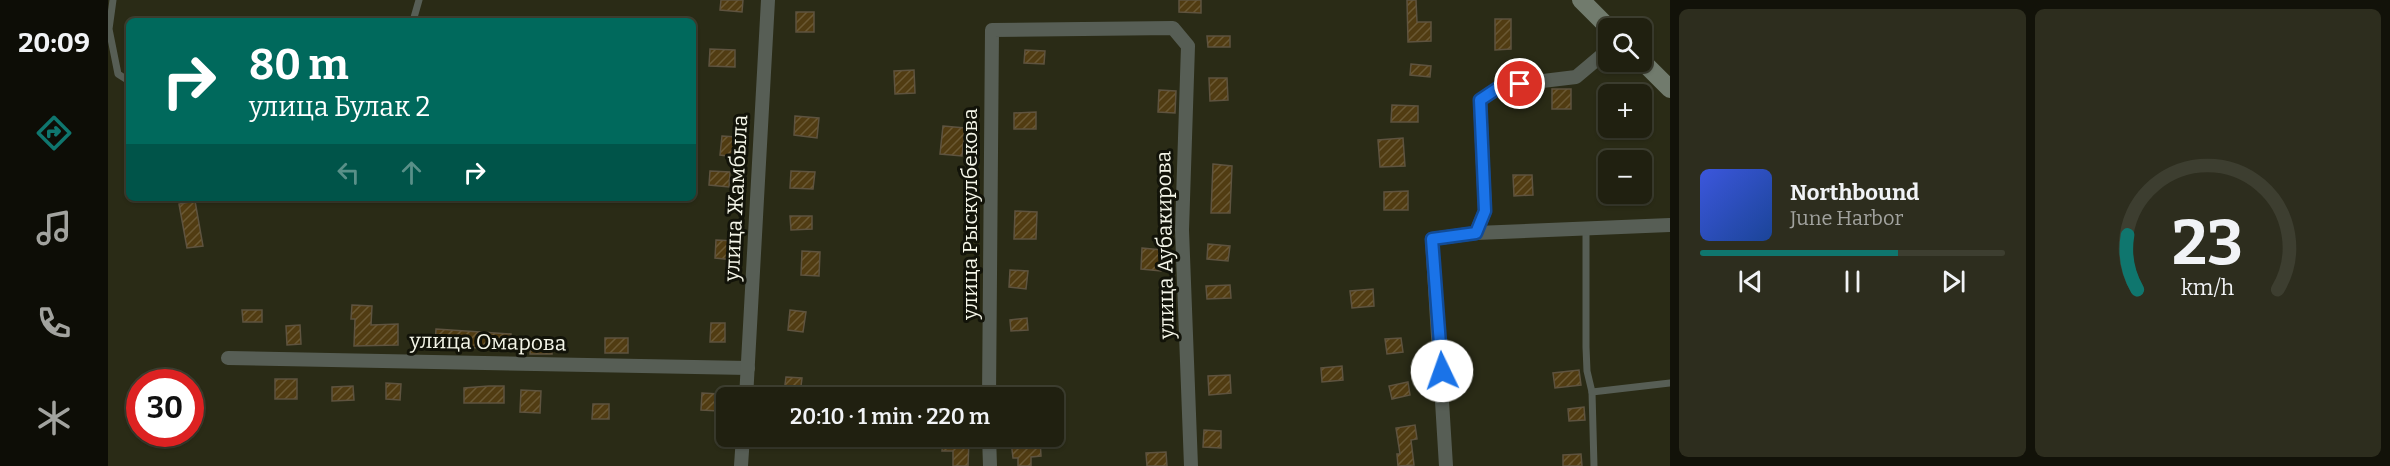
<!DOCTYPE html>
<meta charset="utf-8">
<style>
:root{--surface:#202010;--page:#2d2d1e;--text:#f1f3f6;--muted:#a2a39f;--line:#3d3e30;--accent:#0f766e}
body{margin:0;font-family:Bitter,serif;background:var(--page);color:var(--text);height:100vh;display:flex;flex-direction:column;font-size:22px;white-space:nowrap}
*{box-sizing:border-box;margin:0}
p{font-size:20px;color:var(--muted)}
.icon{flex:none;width:33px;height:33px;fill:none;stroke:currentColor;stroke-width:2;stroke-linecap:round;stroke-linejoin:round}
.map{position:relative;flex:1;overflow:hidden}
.drawer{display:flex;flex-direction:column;gap:9px;padding:9px;background:#121209;width:720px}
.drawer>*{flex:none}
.banner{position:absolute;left:18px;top:18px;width:570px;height:183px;border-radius:9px;box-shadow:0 2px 4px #0004,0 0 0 2px var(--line);background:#00695c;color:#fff;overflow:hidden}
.controls{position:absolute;left:1490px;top:18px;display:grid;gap:12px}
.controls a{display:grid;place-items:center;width:54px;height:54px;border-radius:9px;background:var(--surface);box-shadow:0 2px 4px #0004,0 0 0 2px var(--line);font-size:30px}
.speed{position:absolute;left:18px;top:369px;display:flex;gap:12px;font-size:30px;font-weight:700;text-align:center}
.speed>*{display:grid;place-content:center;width:78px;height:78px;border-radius:50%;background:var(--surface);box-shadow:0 2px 4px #0004,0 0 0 2px var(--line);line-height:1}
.speed .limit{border:9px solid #d22;background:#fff;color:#111}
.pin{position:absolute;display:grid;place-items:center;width:51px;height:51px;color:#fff;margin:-26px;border:3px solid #fff;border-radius:50%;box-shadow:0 2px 6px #0007}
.me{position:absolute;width:66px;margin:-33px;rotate:357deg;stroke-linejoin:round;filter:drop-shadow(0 0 4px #0008)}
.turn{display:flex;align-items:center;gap:21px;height:126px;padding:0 24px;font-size:27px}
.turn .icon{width:78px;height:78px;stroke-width:2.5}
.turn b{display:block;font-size:42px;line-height:51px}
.lanes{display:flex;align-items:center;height:57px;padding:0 24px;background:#0003;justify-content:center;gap:30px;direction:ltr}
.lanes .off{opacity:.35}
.drawer .tile{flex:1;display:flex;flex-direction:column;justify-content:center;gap:9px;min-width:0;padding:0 21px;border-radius:9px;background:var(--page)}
.drawer .dial{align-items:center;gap:0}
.dial svg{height:156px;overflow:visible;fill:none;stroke:var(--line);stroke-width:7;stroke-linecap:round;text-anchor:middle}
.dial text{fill:var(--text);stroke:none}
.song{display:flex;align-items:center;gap:18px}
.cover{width:72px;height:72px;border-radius:9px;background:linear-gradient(135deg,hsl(230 70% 55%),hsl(220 70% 35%))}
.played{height:6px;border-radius:3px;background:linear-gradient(90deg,var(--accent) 65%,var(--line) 65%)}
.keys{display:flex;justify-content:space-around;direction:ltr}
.drawer .tiles{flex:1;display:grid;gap:9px;grid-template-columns:repeat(2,1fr)}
.trip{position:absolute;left:608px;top:387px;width:348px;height:60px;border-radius:9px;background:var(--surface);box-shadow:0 2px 4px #0004,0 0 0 2px var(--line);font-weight:600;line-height:60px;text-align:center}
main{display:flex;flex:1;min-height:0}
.tabs{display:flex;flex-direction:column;width:108px;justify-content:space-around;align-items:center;background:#0d0d06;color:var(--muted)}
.tabs .icon{width:42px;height:42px}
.tabs .on{color:var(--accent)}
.tabs b{font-size:27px;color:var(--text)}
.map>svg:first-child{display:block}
</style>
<main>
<nav class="tabs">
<b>20:09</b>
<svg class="icon on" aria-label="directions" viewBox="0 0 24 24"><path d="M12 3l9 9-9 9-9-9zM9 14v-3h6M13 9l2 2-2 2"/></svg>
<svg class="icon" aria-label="music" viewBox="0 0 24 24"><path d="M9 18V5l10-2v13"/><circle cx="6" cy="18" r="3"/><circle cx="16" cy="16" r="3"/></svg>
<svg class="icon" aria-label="phone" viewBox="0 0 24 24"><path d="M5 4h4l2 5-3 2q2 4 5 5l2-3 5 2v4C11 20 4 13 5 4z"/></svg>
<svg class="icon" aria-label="climate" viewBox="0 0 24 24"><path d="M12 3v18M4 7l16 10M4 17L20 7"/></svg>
</nav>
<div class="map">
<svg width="1562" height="466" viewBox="0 0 1562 466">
<defs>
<pattern id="building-hatch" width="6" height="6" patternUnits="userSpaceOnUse" patternTransform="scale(1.5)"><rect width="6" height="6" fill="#513c12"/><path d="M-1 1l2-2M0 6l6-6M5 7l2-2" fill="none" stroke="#6b5934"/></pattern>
</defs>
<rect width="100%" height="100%" fill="#2a2b16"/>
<g fill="url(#building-hatch)" stroke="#5e533f" stroke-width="1.5">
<polygon points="613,0 635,0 634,12 612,10"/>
<polygon points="1071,0 1093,0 1093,13 1071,12"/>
<polygon points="1299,0 1308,0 1309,22 1323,22 1323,41 1300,42"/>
<rect x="688" y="12" width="18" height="20"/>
<polygon points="1387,19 1403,19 1403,49 1387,50"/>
<polygon points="1099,36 1122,36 1122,47 1100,47"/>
<polygon points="602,49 627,50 627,67 601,66"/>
<polygon points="917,50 937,51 936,64 916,63"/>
<polygon points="1303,64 1323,66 1322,77 1302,75"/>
<polygon points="806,70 807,93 787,94 786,71"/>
<polygon points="1101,78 1119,78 1120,100 1102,101"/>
<rect x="1444" y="89" width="19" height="20"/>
<polygon points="1051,90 1068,91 1067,113 1050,112"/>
<polygon points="1284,105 1310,106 1310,122 1283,122"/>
<polygon points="928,112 928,129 906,129 906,113"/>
<polygon points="687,116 711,118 709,138 686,135"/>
<polygon points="835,126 857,128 854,156 832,154"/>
<polygon points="614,136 629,137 627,157 612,155"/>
<polygon points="1295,138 1297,166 1272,167 1270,140"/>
<polygon points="1105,164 1124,166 1122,213 1103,213"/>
<polygon points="602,171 622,172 621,187 601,185"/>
<polygon points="683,171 707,172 705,189 682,188"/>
<polygon points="1405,175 1424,175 1425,195 1406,196"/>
<polygon points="1300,191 1300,210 1276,210 1276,192"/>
<polygon points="87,201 95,246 79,248 71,204"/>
<polygon points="907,211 929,212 928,239 906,239"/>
<polygon points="682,216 704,216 704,229 683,230"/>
<polygon points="608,240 628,241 627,260 607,258"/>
<polygon points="1100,244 1122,246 1120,261 1099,259"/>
<polygon points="1034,248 1054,250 1053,271 1033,269"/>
<polygon points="694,251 712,252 711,276 693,275"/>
<polygon points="902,270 920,271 918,289 901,287"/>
<polygon points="1122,285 1123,298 1099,299 1098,286"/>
<polygon points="1265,289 1266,306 1244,308 1242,291"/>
<polygon points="244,305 264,306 263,325 290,324 290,345 246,346 247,319 243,319"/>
<polygon points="134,310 154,310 154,322 135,322"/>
<polygon points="682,310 698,312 695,332 680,330"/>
<polygon points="919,318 920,330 903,331 902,320"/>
<polygon points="603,323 617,323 617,342 602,342"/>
<polygon points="192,325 193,344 179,345 178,326"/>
<polygon points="328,329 403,334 401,350 327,345"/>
<rect x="497" y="338" width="23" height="15"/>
<polygon points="1293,338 1295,352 1279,354 1277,339"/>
<polygon points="423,339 444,339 444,354 422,354"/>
<polygon points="1234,366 1235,380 1214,382 1213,368"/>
<polygon points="1471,370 1473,385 1447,388 1445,373"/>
<polygon points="1122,375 1123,393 1101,395 1100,376"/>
<polygon points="678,377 694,378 692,394 676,392"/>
<rect x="167" y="379" width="22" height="20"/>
<polygon points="1300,382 1302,395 1284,399 1281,386"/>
<polygon points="278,383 293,384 292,400 278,399"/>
<polygon points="245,386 246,400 224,401 224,387"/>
<polygon points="381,386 396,386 396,403 356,403 356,388"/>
<polygon points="413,390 433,391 432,413 412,412"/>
<polygon points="594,393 611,394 611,411 593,410"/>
<polygon points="485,404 501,404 501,419 484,419"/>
<polygon points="1476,407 1477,420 1461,421 1460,409"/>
<polygon points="1307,425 1309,439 1303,440 1306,465 1290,466 1289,454 1292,454 1288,428"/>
<polygon points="1096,430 1113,431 1113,448 1095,447"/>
<polygon points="835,438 861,439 860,466 845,466 845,451 834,451"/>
<polygon points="932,439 933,456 923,457 923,466 910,466 910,458 905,458 903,441"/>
<polygon points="1058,452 1059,466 1039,466 1038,453"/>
<polygon points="1473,454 1474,466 1455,466 1455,455"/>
</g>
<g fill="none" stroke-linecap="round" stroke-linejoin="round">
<g stroke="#575e55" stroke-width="7">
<polyline points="5,0 1,29 10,74 21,81"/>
<polyline points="305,21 311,0"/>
<polyline points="1478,228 1478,347 1479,371 1484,392 1486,466"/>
<polyline points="1484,392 1562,383"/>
</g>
<g stroke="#575e55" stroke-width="14">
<polyline points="1368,233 1562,225"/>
<polyline points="120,358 640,368"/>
<polyline points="638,398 660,0"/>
<polyline points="881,398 884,30 1065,28 1080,46 1074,230 1083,466"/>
<polyline points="881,436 882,466"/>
<polyline points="633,466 635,436"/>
<polyline points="1338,466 1324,239 1368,233 1377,211 1372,100 1393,86 1468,77 1500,50"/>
</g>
<g stroke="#717b6d" stroke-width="18">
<polyline points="1473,0 1501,28"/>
<polyline points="1533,60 1562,89"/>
</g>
</g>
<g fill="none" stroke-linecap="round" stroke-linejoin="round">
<g stroke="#114b97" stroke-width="15">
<polyline id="route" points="1334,371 1324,239 1368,233 1377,211 1372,100 1393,86 1412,84"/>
</g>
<use href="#route" stroke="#1a73e8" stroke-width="10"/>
</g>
<g text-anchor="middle" stroke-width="6" stroke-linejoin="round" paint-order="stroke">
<g font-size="21" fill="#f5f6e9" stroke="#121309">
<text transform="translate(628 198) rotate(-87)" y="7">улица Жамбыла</text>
<text transform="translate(862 214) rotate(-90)" y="7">улица Рыскулбекова</text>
<text transform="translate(1057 245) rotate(-91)" y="7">улица Аубакирова</text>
<text transform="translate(380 342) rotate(1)" y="7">улица Омарова</text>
</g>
</g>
</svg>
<div class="controls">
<a><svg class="icon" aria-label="search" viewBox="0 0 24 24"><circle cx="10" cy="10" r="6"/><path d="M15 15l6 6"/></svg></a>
<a>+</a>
<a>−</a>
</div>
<div class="speed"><div class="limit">30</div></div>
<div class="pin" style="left:1412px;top:84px;background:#d93025"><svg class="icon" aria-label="arrive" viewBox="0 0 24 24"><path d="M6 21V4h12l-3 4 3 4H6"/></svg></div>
<svg class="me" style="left:1334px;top:371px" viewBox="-20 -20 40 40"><circle r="19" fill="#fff"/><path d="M0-13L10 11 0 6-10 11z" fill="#1a73e8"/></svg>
<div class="trip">20:10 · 1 min · 220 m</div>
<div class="banner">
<div class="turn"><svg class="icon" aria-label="right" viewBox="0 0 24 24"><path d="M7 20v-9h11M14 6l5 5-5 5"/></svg><div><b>80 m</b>улица Булак 2</div></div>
<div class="lanes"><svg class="icon off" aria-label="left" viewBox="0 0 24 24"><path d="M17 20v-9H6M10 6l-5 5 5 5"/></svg><svg class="icon off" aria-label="ahead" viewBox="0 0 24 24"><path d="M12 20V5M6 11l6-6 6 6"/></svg><svg class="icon" aria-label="right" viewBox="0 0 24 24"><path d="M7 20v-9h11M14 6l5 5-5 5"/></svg></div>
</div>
</div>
<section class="drawer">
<div class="tiles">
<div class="tile">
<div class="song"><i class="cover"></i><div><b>Northbound</b><p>June Harbor</p></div></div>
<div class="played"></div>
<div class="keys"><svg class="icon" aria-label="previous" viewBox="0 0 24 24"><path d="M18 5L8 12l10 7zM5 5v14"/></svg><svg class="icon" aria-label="pause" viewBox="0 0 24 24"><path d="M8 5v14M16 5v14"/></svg><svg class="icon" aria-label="next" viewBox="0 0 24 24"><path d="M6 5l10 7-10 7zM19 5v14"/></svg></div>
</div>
<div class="tile dial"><svg viewBox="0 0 100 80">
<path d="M14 69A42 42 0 1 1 86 69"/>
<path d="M14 69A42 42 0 0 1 9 41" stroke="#0f766e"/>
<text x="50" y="56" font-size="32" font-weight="700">23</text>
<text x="50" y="72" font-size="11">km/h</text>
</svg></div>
</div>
</section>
</main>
